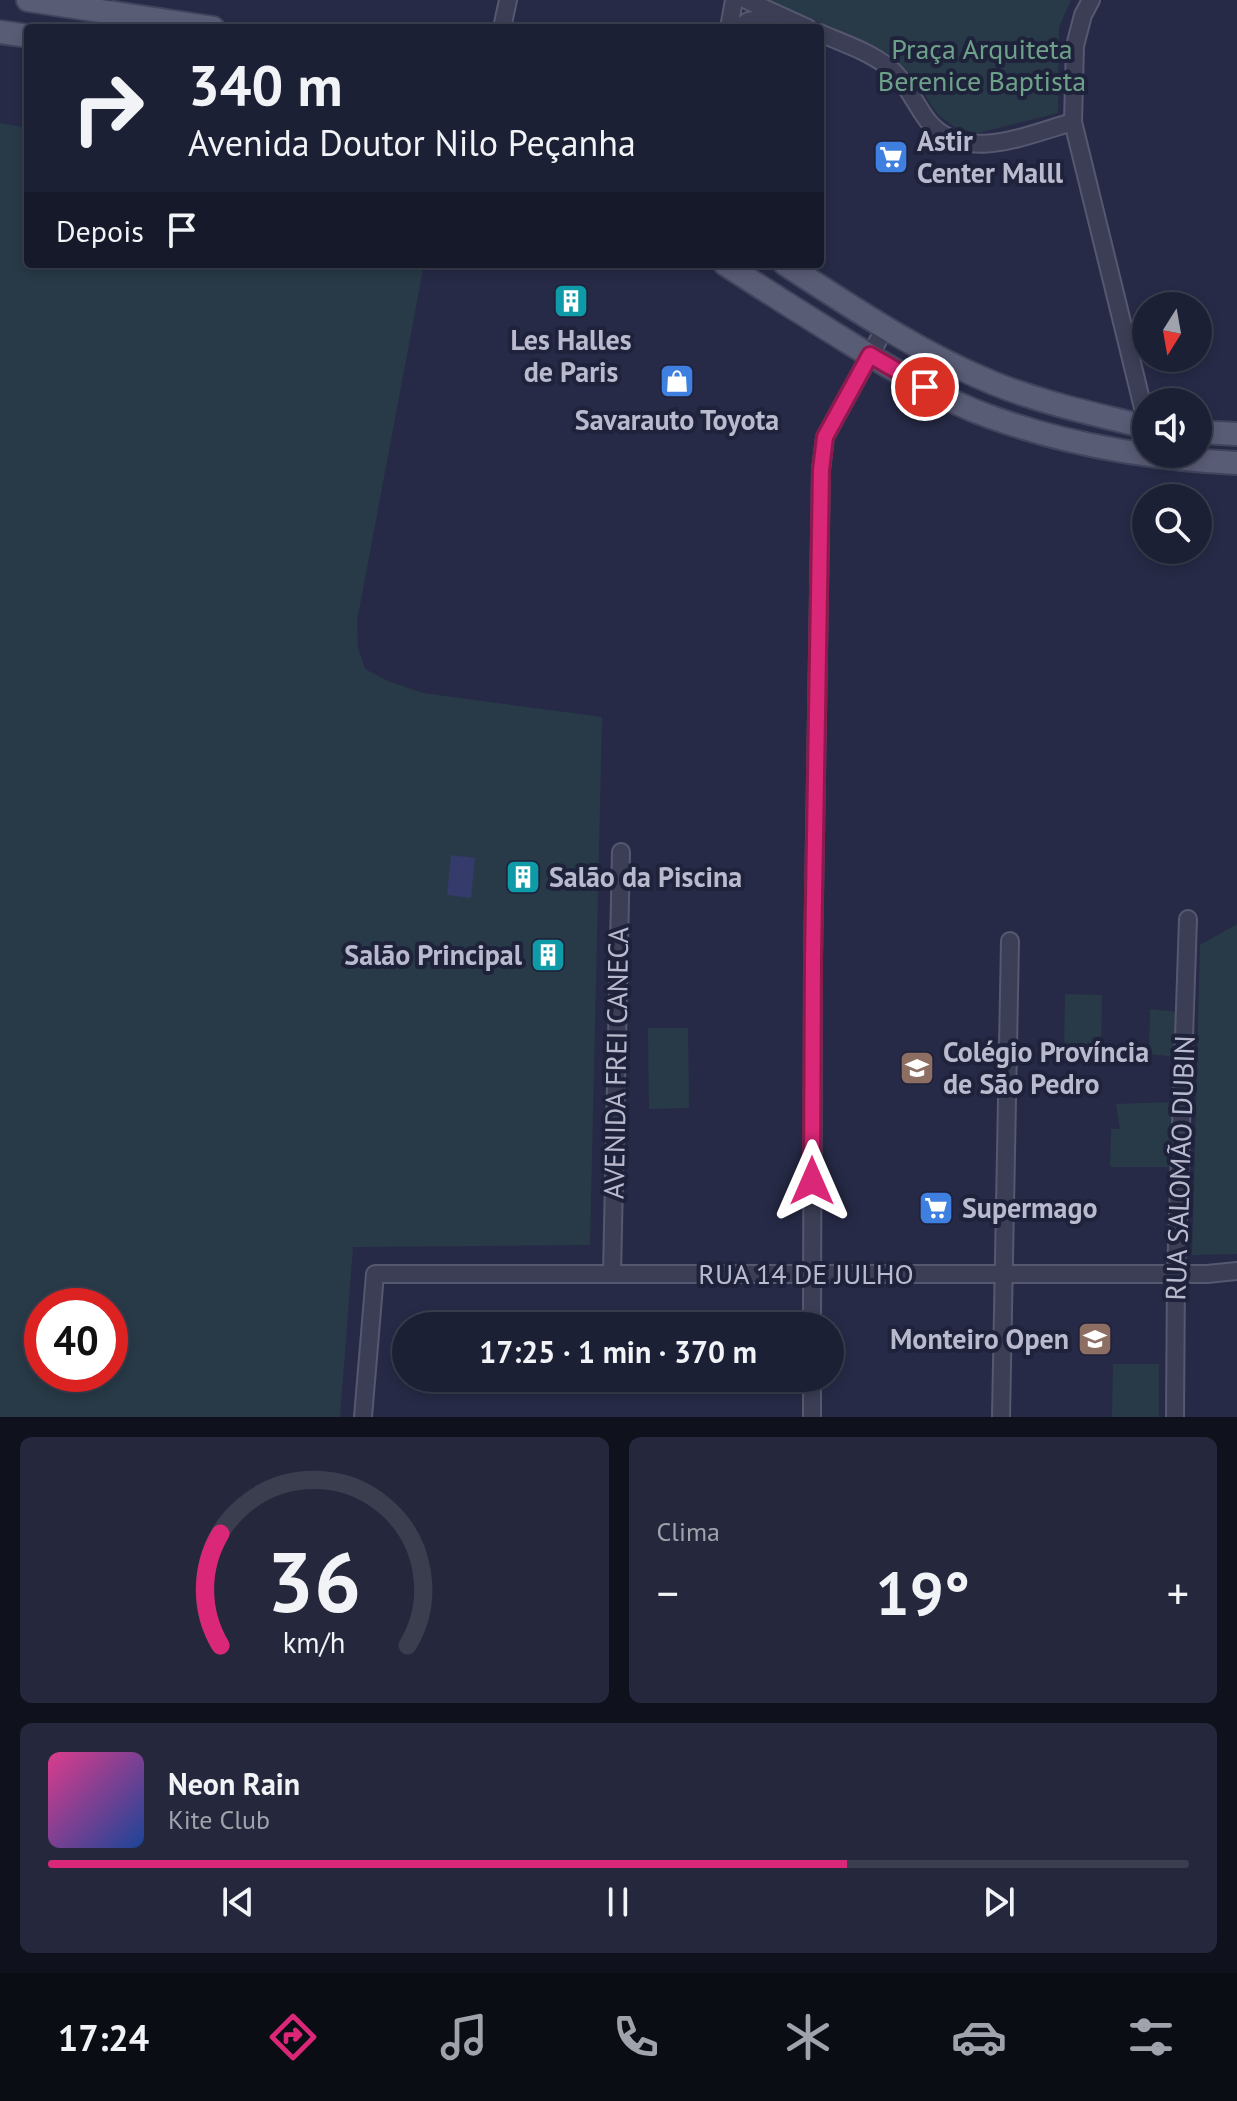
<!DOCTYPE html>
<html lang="pt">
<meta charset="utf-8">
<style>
:root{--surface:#1c2034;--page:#25283c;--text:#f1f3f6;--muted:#a0a3ac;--line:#3a3e4f;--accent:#db2777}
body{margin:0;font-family:"PT Sans",sans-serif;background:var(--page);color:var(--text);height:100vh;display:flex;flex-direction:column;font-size:30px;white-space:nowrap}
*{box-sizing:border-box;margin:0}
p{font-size:26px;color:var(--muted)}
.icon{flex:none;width:44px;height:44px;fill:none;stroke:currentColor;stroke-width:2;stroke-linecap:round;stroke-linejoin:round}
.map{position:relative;height:1417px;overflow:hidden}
.panel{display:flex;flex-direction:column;gap:20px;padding:20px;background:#0f121d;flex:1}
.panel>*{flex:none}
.guide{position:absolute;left:24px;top:24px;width:800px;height:244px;border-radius:8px;box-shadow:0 4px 12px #0003,0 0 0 2px var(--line);background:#1c2034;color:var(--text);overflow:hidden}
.needle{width:52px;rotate:191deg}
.controls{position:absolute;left:1132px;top:292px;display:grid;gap:16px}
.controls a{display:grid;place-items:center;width:80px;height:80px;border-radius:50%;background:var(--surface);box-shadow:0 4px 12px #0003,0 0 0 2px var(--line);font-size:40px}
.speed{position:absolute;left:24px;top:1288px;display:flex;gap:16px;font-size:40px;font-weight:700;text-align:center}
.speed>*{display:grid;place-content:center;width:104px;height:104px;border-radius:50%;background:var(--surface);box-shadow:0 4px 12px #0003,0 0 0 2px var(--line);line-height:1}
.speed .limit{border:12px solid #d22;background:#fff;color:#111}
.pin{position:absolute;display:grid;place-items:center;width:68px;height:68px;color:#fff;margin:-34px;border:4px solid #fff;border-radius:50%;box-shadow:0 2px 8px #0007}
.me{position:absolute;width:88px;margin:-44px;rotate:0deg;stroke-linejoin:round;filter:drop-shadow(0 0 6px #0008)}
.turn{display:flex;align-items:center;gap:28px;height:168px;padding:0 32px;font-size:36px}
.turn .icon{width:104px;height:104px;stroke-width:2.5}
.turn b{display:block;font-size:56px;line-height:68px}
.then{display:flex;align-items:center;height:76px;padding:0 32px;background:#0003;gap:16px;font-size:30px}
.big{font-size:60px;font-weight:600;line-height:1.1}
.panel .card{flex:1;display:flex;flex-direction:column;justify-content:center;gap:12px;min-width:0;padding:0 28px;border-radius:12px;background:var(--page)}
.panel .dial{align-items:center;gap:0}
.dial svg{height:208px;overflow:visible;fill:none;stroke:var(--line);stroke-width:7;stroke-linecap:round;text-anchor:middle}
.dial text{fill:var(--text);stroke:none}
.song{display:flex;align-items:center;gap:24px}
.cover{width:96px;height:96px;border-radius:12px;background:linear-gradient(135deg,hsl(330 70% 55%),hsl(220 70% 35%))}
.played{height:8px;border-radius:4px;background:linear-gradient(90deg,var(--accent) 70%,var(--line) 70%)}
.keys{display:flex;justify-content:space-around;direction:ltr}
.heat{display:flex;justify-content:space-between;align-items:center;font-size:44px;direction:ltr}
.panel .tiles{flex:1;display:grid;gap:20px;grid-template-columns:1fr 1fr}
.card:last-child{grid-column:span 2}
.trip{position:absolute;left:392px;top:1312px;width:452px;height:80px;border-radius:40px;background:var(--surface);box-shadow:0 4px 12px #0003,0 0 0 2px var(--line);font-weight:600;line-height:80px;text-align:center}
.dock{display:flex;height:128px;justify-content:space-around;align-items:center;background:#0b0d15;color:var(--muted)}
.dock .icon{width:56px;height:56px}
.dock .on{color:var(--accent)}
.dock b{font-size:36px;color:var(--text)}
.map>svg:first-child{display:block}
</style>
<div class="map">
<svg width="1237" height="1417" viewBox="0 0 1237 1417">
<rect width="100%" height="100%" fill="#262a46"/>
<g fill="#283a47" fill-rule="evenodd">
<polygon points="768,0 1071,0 1059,27 1058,113 978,133 956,128 938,115 913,77 887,53"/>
<path d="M0,123L28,128V264H424L357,621L358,648L365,669L390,682L423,693L602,717L590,1245L353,1247L340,1417H0ZM42,1306H110V1374H42Z"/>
<polygon points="1237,924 1237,1254 1192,1255 1200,945"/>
<polygon points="1065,994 1102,995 1101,1050 1073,1050 1073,1056 1064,1056"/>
<polygon points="1150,1009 1180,1012 1176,1057 1149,1054"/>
<polygon points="648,1028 688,1028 689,1108 649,1109"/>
<polygon points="1174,1102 1175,1167 1110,1167 1111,1129 1120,1129 1116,1104"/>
<polygon points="1113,1364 1159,1364 1159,1417 1112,1417"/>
</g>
<polygon fill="#353b6a" points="451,855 475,858 471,898 447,895"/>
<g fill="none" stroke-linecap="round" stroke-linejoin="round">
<g stroke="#565870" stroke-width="20">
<g id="minor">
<polyline points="104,0 102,11 104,28"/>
<polyline points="746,0 808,28"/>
<polyline points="1091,0 1083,15 1075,46 1073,122 1146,420"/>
<polyline points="502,28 508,0"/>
<polyline points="729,28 734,0"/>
<polyline points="739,28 748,21 778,15"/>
<path d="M820,33C842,43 868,51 887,66C906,80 914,103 928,121C964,165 1028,134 1073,122"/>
<polyline points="612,1274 621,852"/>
<polyline points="812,1326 813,959 821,470 825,437 885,328"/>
<polyline points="812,1378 812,1417"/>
<polyline points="363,1417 375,1274 1207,1274 1237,1271"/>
<polyline points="1001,1417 1010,941"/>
<polyline points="1175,1417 1176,1274 1188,919"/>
</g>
</g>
<g stroke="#41445c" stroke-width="26">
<g id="major">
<polyline points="28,0 213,28"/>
<polyline points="0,32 28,36"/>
<path d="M725,264C771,294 817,323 864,352C903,375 944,400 988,416C1067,445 1153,459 1237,463"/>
<path d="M785,264C853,308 918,352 993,383C1042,403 1095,414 1146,427"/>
<polyline points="1198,432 1237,434"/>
</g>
</g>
<use href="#minor" stroke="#3b3e55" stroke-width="16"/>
<use href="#major" stroke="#595c75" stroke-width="22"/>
</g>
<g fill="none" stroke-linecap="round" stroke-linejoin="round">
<g stroke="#8e194d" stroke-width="20">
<polyline id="route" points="812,1181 813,959 820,532 821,470 825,437 870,355 925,387"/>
</g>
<use href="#route" stroke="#db2777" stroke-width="14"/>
</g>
<defs>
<g id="supermarket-square" transform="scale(1.8)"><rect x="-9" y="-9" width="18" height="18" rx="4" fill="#3f7fe0" stroke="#1f223b"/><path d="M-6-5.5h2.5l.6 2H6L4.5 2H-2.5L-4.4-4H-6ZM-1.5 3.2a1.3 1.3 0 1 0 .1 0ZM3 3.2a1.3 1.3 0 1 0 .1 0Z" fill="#fff"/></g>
<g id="building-square" transform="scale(1.8)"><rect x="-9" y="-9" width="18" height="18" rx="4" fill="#0f9aa8" stroke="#1f223b"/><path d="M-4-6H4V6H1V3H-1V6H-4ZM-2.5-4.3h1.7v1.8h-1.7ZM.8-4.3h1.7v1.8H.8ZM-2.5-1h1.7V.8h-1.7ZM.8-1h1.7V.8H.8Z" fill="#fff"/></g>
<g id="shop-square" transform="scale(1.8)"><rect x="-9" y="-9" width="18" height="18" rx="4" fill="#3f7fe0" stroke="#1f223b"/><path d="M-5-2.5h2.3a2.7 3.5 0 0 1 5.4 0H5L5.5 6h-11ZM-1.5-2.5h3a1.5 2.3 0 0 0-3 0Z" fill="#fff"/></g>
<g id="school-square" transform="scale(1.8)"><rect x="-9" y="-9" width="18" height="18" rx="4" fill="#8d6e63" stroke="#1f223b"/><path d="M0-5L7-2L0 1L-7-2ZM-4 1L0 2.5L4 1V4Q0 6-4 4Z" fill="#fff"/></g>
</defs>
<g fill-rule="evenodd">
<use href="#supermarket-square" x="891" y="157"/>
<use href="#building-square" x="571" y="301"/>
<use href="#shop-square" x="677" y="381"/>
<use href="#building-square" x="523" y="877"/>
<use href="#building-square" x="548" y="955"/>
<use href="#school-square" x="917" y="1068"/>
<use href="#supermarket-square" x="936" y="1208"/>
<use href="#school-square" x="1095" y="1339"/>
</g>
<g text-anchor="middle" stroke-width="8" stroke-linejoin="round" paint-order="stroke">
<g font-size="28" fill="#6ea189" stroke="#1f223b">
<text x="982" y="59">Praça Arquiteta<tspan x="982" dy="32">Berenice Baptista</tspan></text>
</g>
<g font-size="28" font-weight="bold" fill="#b9bace" stroke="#1f223b" text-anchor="start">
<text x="917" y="151">Astir<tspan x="917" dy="32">Center Malll</tspan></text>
<text x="571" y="350" text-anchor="middle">Les Halles<tspan x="571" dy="32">de Paris</tspan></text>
<text x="677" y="430" text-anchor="middle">Savarauto Toyota</text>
<text x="549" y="887">Salão da Piscina</text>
<text x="522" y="965" text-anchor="end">Salão Principal</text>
<text x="943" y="1062">Colégio Província<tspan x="943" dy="32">de São Pedro</tspan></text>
<text x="962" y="1218">Supermago</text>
<text x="1069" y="1349" text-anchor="end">Monteiro Open</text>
</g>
<g font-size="28" fill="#b9bace" stroke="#1f223b">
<text transform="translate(616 1063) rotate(-89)" y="10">AVENIDA FREI CANECA</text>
<text transform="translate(1180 1168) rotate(-88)" y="10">RUA SALOMÃO DUBIN</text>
<text x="806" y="1284">RUA 14 DE JULHO</text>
</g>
</g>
</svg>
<div class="controls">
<a><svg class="needle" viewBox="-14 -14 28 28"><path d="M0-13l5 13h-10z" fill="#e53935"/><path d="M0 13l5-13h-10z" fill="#a0a3ac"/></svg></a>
<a><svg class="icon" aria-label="sound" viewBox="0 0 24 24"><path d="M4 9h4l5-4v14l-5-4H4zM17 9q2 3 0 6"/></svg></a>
<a><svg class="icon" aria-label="search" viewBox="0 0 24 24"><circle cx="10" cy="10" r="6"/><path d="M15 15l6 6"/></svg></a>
</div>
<div class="speed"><div class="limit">40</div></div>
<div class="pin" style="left:925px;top:387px;background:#d93025"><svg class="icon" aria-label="arrive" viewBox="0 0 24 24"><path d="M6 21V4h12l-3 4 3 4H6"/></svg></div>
<svg class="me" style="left:812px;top:1181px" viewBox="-20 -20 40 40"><path d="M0-17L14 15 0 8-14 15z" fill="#db2777" stroke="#fff" stroke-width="4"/></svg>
<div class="trip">17:25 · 1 min · 370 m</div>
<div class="guide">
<div class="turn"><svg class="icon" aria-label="right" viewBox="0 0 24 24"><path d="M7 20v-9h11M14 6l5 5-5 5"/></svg><div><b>340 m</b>Avenida Doutor Nilo Peçanha</div></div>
<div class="then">Depois<svg class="icon" aria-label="arrive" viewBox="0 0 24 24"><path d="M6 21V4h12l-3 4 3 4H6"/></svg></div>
</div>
</div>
<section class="panel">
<div class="tiles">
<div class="card dial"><svg viewBox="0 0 100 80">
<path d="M14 69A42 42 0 1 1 86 69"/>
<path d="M14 69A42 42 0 0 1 14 26" stroke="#db2777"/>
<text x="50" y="56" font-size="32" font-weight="700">36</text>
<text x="50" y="72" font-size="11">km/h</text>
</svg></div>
<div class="card"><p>Clima</p>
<div class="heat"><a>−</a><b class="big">19°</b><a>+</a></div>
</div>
<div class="card">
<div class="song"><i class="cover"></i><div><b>Neon Rain</b><p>Kite Club</p></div></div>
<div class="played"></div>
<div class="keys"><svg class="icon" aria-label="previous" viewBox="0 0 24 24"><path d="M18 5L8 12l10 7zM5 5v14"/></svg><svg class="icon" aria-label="pause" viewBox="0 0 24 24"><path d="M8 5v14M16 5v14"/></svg><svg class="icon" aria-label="next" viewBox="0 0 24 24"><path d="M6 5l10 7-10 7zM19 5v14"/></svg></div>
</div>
</div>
</section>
<nav class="dock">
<b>17:24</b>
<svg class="icon on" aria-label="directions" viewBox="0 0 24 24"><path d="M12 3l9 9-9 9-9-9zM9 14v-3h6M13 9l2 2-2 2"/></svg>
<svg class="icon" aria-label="music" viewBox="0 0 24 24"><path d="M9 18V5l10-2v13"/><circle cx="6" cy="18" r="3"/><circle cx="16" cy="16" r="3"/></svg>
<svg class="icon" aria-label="phone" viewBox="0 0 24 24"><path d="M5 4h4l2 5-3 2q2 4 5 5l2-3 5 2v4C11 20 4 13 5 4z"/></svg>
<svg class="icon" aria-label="climate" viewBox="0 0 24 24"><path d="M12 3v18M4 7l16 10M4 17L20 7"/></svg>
<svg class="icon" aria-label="car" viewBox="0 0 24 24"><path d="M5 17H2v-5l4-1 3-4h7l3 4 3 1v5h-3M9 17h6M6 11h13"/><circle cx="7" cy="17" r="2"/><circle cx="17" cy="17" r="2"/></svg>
<svg class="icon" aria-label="filters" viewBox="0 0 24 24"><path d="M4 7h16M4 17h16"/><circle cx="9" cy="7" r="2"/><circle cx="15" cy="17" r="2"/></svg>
</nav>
